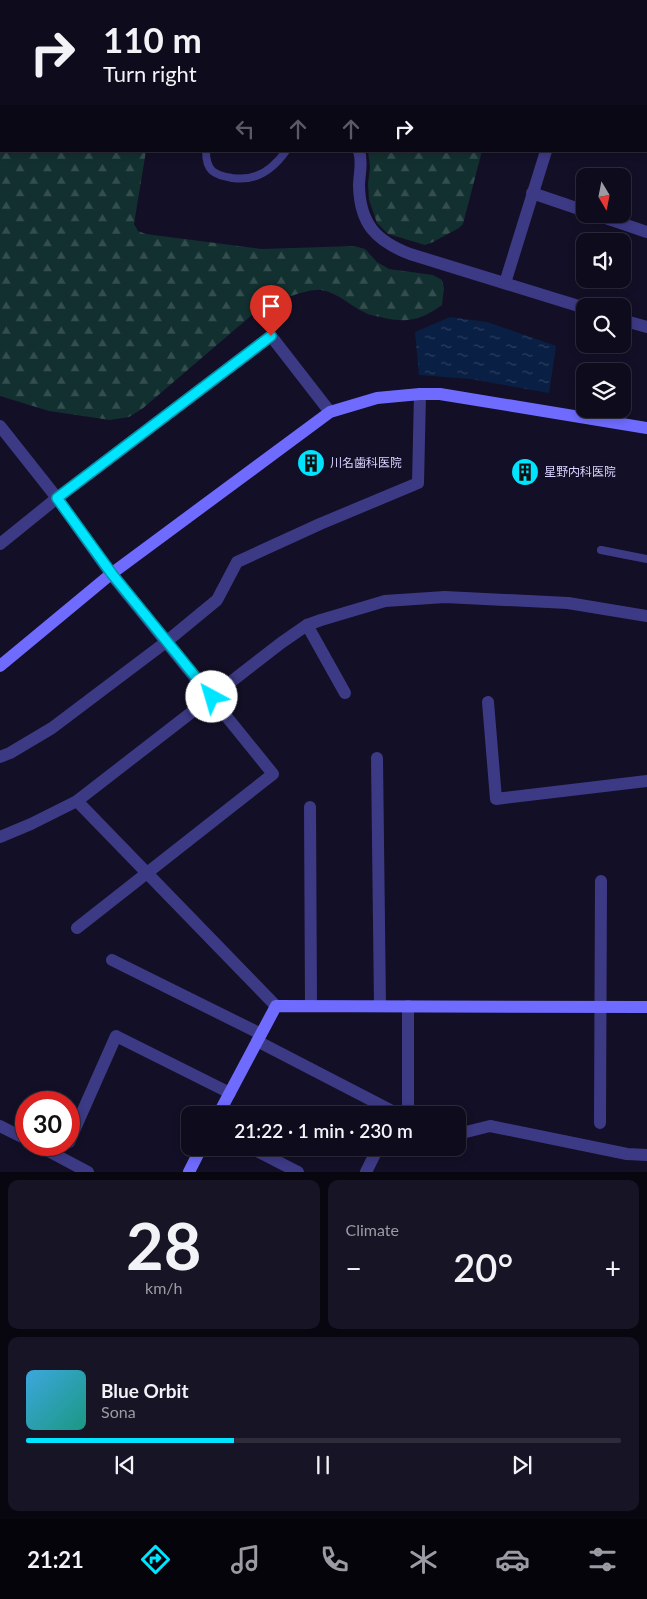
<!DOCTYPE html>
<meta charset="utf-8">
<style>
:root{--surface:#0e0b1c;--page:#171425;--text:#f1f3f6;--muted:#9b9ba3;--line:#2e2b3b;--accent:#00e5ff}
body{margin:0;font-family:Lato,"Noto Sans JP",sans-serif;background:var(--page);color:var(--text);height:100vh;display:flex;flex-direction:column;font-size:19px;white-space:nowrap}
*{box-sizing:border-box;margin:0}
p{font-size:16px;color:var(--muted)}
.icon{flex:none;width:28px;height:28px;fill:none;stroke:currentColor;stroke-width:2;stroke-linecap:round;stroke-linejoin:round}
.map{position:relative;height:1172px;overflow:hidden}
.drawer{display:flex;flex-direction:column;gap:8px;padding:8px;background:#08060f;flex:1}
.drawer>*{flex:none}
.hud{position:absolute;left:0px;top:0px;width:648px;height:152px;box-shadow:0 2px 8px #0003,0 0 0 1px var(--line);background:#0e0b1c;color:var(--text);overflow:hidden}
.needle{width:32px;rotate:170deg}
.fabs{position:absolute;left:576px;top:168px;display:grid;gap:10px}
.fabs a{display:grid;place-items:center;width:55px;height:55px;border-radius:10px;background:var(--surface);box-shadow:0 2px 8px #0003,0 0 0 1px var(--line);font-size:25px}
.speed{position:absolute;left:15px;top:1091px;display:flex;gap:10px;font-size:25px;font-weight:700;text-align:center}
.speed>*{display:grid;place-content:center;width:65px;height:65px;border-radius:50%;background:var(--surface);box-shadow:0 2px 8px #0003,0 0 0 1px var(--line);line-height:1}
.speed .limit{border:8px solid #d22;background:#fff;color:#111}
.pin{position:absolute;display:grid;place-items:center;width:42px;height:42px;color:#fff;margin:-51px -21px;border-radius:50% 50% 50% 0;rotate:-45deg;box-shadow:0 0 5px #0007}
.pin .icon{rotate:45deg}
.me{position:absolute;width:55px;margin:-28px;rotate:321deg;stroke-linejoin:round;filter:drop-shadow(0 0 4px #0008)}
.turn{display:flex;align-items:center;gap:18px;height:105px;padding:0 20px;font-size:22px}
.turn .icon{width:65px;height:65px;stroke-width:2.5}
.turn b{display:block;font-size:35px;line-height:42px}
.lanes{display:flex;align-items:center;height:48px;padding:0 20px;background:#0003;justify-content:center;gap:25px;direction:ltr}
.lanes .off{opacity:.35}
.big{font-size:38px;font-weight:600;line-height:1.1}
.drawer .card{flex:1;display:flex;flex-direction:column;justify-content:center;gap:8px;min-width:0;padding:0 18px;border-radius:10px;background:var(--page)}
.drawer .dial{align-items:center;gap:0}
.dial b{font-size:65px;line-height:1}
.song{display:flex;align-items:center;gap:15px}
.cover{width:60px;height:60px;border-radius:8px;background:linear-gradient(135deg,hsl(200 70% 55%),hsl(170 70% 35%))}
.played{height:5px;border-radius:2px;background:linear-gradient(90deg,var(--accent) 35%,var(--line) 35%)}
.keys{display:flex;justify-content:space-around;direction:ltr}
.heat{display:flex;justify-content:space-between;align-items:center;font-size:28px;direction:ltr}
.drawer .tiles{flex:1;display:grid;gap:8px;grid-template-columns:1fr 1fr}
.card:last-child{grid-column:span 2}
.trip{position:absolute;left:181px;top:1106px;width:285px;height:50px;border-radius:10px;background:var(--surface);box-shadow:0 2px 8px #0003,0 0 0 1px var(--line);font-weight:600;line-height:50px;text-align:center}
.menu{display:flex;height:80px;justify-content:space-around;align-items:center;background:#06040b;color:var(--muted)}
.menu .icon{width:35px;height:35px}
.menu .current{color:var(--accent)}
.menu b{font-size:22px;color:var(--text)}
.map>svg:first-child{display:block}
</style>
<div class="map">
<svg width="647" height="1172" viewBox="0 0 647 1172">
<defs>
<pattern id="forest-firs" width="22" height="20" patternUnits="userSpaceOnUse" patternTransform="scale(1.25)"><rect width="22" height="20" fill="#12302f"/><path d="M5 1l3.5 6h-7zM16 11l3.5 6h-7z" fill="#344d4e"/></pattern>
<pattern id="water-ripples" width="26" height="14" patternUnits="userSpaceOnUse" patternTransform="scale(1.25)"><rect width="26" height="14" fill="#0a1f44"/><path d="M2 4q2-2 4 0t4 0M15 11q2-2 4 0t4 0" fill="none" stroke="#2d3f60"/></pattern>
</defs>
<rect width="100%" height="100%" fill="#130f26"/>
<g fill="url(#forest-firs)">
<path d="M0,0H496L497,1H1V151H146L134,224L138,231L146,234L262,249L354,246L365,249L377,262L389,269L433,275L442,280L444,288L442,305C421,320 409,323 384,318C378,316 371,316 366,313C350,306 339,293 321,290C308,288 272,303 259,309L142,409L129,417L110,420L49,411L0,396Z"/>
<polygon points="368,151 482,151 463,224 459,228 433,242 425,245 388,234 377,223 369,200 368,184 370,167"/>
</g>
<polygon fill="url(#water-ripples)" points="450,317 487,322 556,346 549,393 471,379 419,375 415,332"/>
<g fill="none" stroke-linecap="round" stroke-linejoin="round">
<g stroke="#3d3a85" stroke-width="8">
<path d="M206,151C206,171 214,175 232,178C240,179 248,179 256,176C268,172 278,162 286,151"/>
<polyline points="601,550 647,559"/>
</g>
<g stroke="#3d3a85" stroke-width="12">
<path d="M359,151C363,163 359,174 359,186C360,224 376,241 410,254L585,308"/>
<polyline points="532,193 585,211"/>
<polyline points="594,214 647,232"/>
<polyline points="505,283 546,151"/>
<polyline points="622,320 647,327"/>
<polyline points="0,426 57,498 111,574 273,774 77,928"/>
<polyline points="0,544 57,498 271,336 330,412"/>
<polyline points="307,625 345,693"/>
<polyline points="488,702 496,799 647,781"/>
<polyline points="0,757 10,753 52,728 166,642 217,600 237,562 320,524 418,483 420,394"/>
<polyline points="377,758 380,1006"/>
<polyline points="77,801 276,1006"/>
<polyline points="310,807 311,1006"/>
<polyline points="0,837 31,824 77,801 281,643 307,625 321,620 385,601 445,597 568,603 647,616"/>
<polyline points="112,960 261,1034"/>
<polyline points="408,1006 408,1115"/>
<polyline points="257,1041 400,1115"/>
<polyline points="600,1123 601,881"/>
<polyline points="0,1126 26,1139"/>
<polyline points="458,1134 490,1126 627,1154 647,1155"/>
<polyline points="69,1142 116,1036 230,1093"/>
<polyline points="37,1145 88,1172"/>
<polyline points="251,1148 298,1172"/>
<polyline points="366,1172 378,1148"/>
</g>
<g stroke="#6f6bff" stroke-width="12">
<polyline points="0,666 111,574 330,412 377,398 420,394 440,394 647,428"/>
<polyline points="218,1115 276,1006 647,1007"/>
<polyline points="189,1172 201,1148"/>
</g>
</g>
<g fill="none" stroke-linecap="round" stroke-linejoin="round">
<g stroke="#0095a6" stroke-width="12">
<polyline id="route" points="212,697 112,574 57,498 271,336"/>
</g>
<use href="#route" stroke="#00e5ff" stroke-width="9"/>
</g>
<defs>
<g id="building-disc" transform="scale(1.4375)"><circle r="9.5" fill="#00e5ff" stroke="#130f26"/><path d="M-4-6H4V6H1V3H-1V6H-4ZM-2.5-4.3h1.7v1.8h-1.7ZM.8-4.3h1.7v1.8H.8ZM-2.5-1h1.7V.8h-1.7ZM.8-1h1.7V.8H.8Z" fill="#111"/></g>
</defs>
<g fill-rule="evenodd">
<use href="#building-disc" x="311" y="463"/>
<use href="#building-disc" x="525" y="472"/>
</g>
<g text-anchor="middle" stroke-width="5" stroke-linejoin="round" paint-order="stroke">
<g font-size="12" fill="#d9d4ff" stroke="#130f26" text-anchor="start">
<text x="330" y="467">川名歯科医院</text>
<text x="544" y="476">星野内科医院</text>
</g>
</g>
</svg>
<div class="fabs">
<a><svg class="needle" viewBox="-14 -14 28 28"><path d="M0-13l5 13h-10z" fill="#e53935"/><path d="M0 13l5-13h-10z" fill="#9b9ba3"/></svg></a>
<a><svg class="icon" aria-label="sound" viewBox="0 0 24 24"><path d="M4 9h4l5-4v14l-5-4H4zM17 9q2 3 0 6"/></svg></a>
<a><svg class="icon" aria-label="search" viewBox="0 0 24 24"><circle cx="10" cy="10" r="6"/><path d="M15 15l6 6"/></svg></a>
<a><svg class="icon" aria-label="layers" viewBox="0 0 24 24"><path d="M12 4l9 5-9 5-9-5zM3 14l9 5 9-5"/></svg></a>
</div>
<div class="speed"><div class="limit">30</div></div>
<div class="pin" style="left:271px;top:336px;background:#d93025"><svg class="icon" aria-label="arrive" viewBox="0 0 24 24"><path d="M6 21V4h12l-3 4 3 4H6"/></svg></div>
<svg class="me" style="left:212px;top:697px" viewBox="-20 -20 40 40"><circle r="19" fill="#fff"/><path d="M0-13L10 11 0 6-10 11z" fill="#00e5ff"/></svg>
<div class="trip">21:22 · 1 min · 230 m</div>
<div class="hud">
<div class="turn"><svg class="icon" aria-label="right" viewBox="0 0 24 24"><path d="M7 20v-9h11M14 6l5 5-5 5"/></svg><div><b>110 m</b>Turn right</div></div>
<div class="lanes"><svg class="icon off" aria-label="left" viewBox="0 0 24 24"><path d="M17 20v-9H6M10 6l-5 5 5 5"/></svg><svg class="icon off" aria-label="ahead" viewBox="0 0 24 24"><path d="M12 20V5M6 11l6-6 6 6"/></svg><svg class="icon off" aria-label="ahead" viewBox="0 0 24 24"><path d="M12 20V5M6 11l6-6 6 6"/></svg><svg class="icon" aria-label="right" viewBox="0 0 24 24"><path d="M7 20v-9h11M14 6l5 5-5 5"/></svg></div>
</div>
</div>
<section class="drawer">
<div class="tiles">
<div class="card dial"><b>28</b><p>km/h</p></div>
<div class="card"><p>Climate</p>
<div class="heat"><a>−</a><b class="big">20°</b><a>+</a></div>
</div>
<div class="card">
<div class="song"><i class="cover"></i><div><b>Blue Orbit</b><p>Sona</p></div></div>
<div class="played"></div>
<div class="keys"><svg class="icon" aria-label="previous" viewBox="0 0 24 24"><path d="M18 5L8 12l10 7zM5 5v14"/></svg><svg class="icon" aria-label="pause" viewBox="0 0 24 24"><path d="M8 5v14M16 5v14"/></svg><svg class="icon" aria-label="next" viewBox="0 0 24 24"><path d="M6 5l10 7-10 7zM19 5v14"/></svg></div>
</div>
</div>
</section>
<nav class="menu">
<b>21:21</b>
<svg class="icon current" aria-label="directions" viewBox="0 0 24 24"><path d="M12 3l9 9-9 9-9-9zM9 14v-3h6M13 9l2 2-2 2"/></svg>
<svg class="icon" aria-label="music" viewBox="0 0 24 24"><path d="M9 18V5l10-2v13"/><circle cx="6" cy="18" r="3"/><circle cx="16" cy="16" r="3"/></svg>
<svg class="icon" aria-label="phone" viewBox="0 0 24 24"><path d="M5 4h4l2 5-3 2q2 4 5 5l2-3 5 2v4C11 20 4 13 5 4z"/></svg>
<svg class="icon" aria-label="climate" viewBox="0 0 24 24"><path d="M12 3v18M4 7l16 10M4 17L20 7"/></svg>
<svg class="icon" aria-label="car" viewBox="0 0 24 24"><path d="M5 17H2v-5l4-1 3-4h7l3 4 3 1v5h-3M9 17h6M6 11h13"/><circle cx="7" cy="17" r="2"/><circle cx="17" cy="17" r="2"/></svg>
<svg class="icon" aria-label="filters" viewBox="0 0 24 24"><path d="M4 7h16M4 17h16"/><circle cx="9" cy="7" r="2"/><circle cx="15" cy="17" r="2"/></svg>
</nav>
